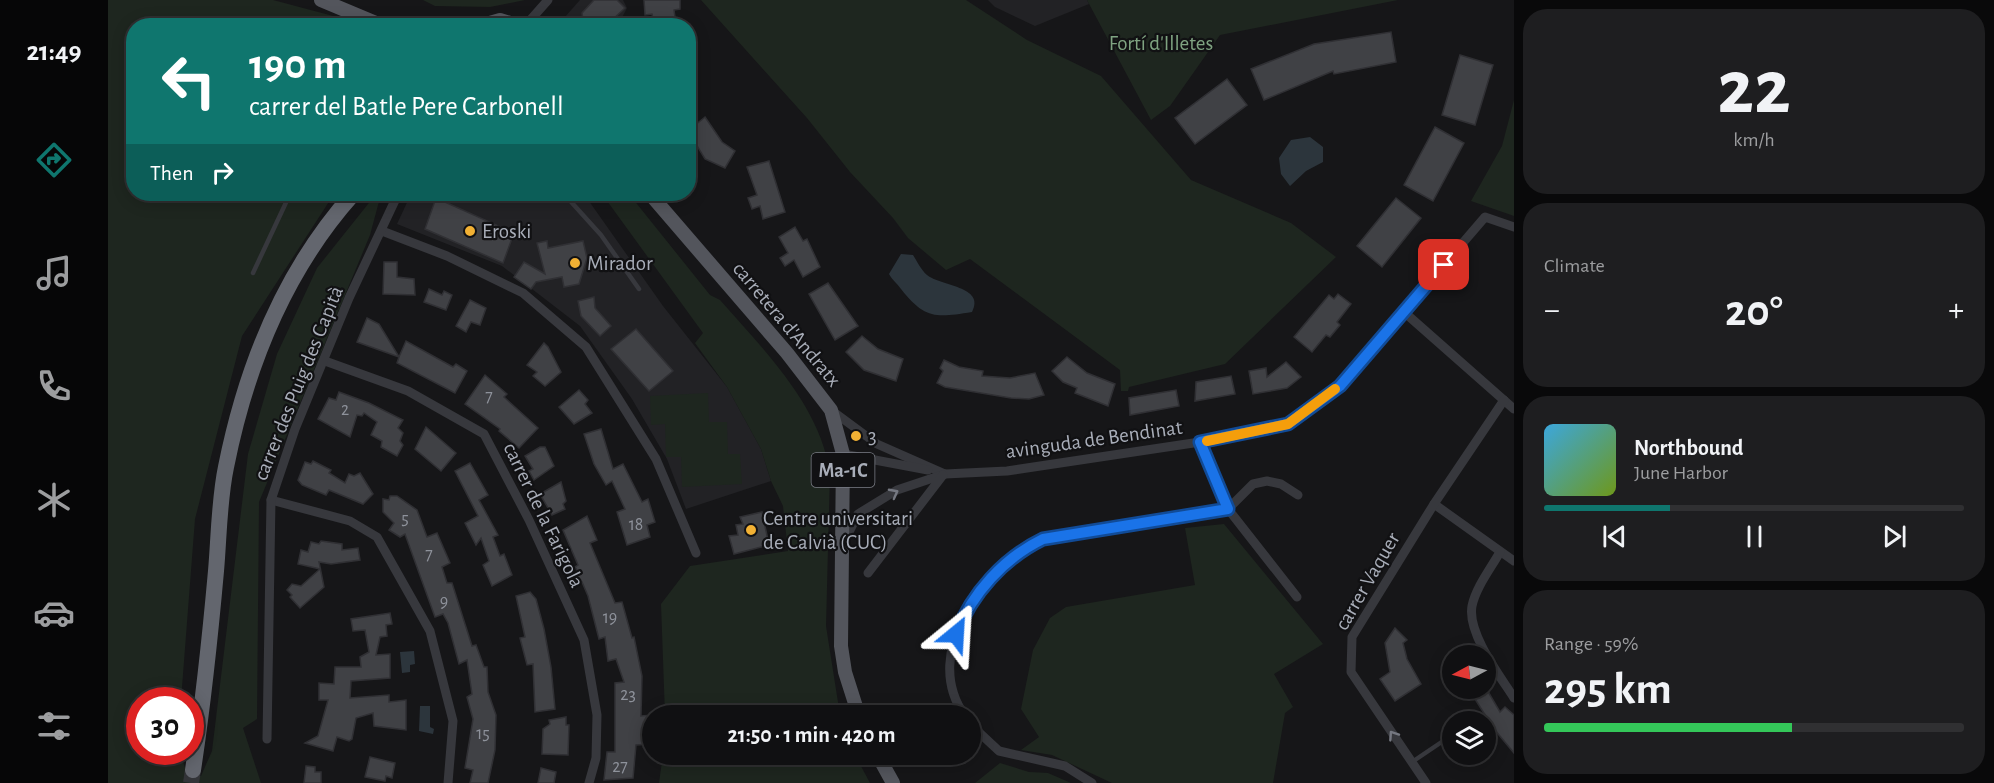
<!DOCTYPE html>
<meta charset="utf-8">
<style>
:root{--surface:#101012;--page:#1e1e20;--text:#f1f3f6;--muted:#9c9d9f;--line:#303032;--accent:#0f766e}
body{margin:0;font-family:"Alegreya Sans",sans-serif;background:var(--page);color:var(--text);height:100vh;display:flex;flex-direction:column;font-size:22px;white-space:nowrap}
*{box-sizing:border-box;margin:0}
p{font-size:20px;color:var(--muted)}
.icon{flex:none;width:33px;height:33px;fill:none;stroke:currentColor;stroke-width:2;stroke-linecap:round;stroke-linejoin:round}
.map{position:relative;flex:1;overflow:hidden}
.details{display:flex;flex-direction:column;gap:9px;padding:9px;background:#09090a;width:480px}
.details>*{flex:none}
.top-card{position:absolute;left:18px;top:18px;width:570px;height:183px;border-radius:24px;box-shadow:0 3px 15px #0003,0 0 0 2px var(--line);background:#0f766e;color:#fff;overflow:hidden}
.needle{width:39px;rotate:263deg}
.controls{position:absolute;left:1334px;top:645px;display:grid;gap:12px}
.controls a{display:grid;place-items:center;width:54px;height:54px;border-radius:50%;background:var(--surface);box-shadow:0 3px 15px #0003,0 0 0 2px var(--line);font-size:30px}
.speed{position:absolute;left:18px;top:687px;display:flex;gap:12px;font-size:30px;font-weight:700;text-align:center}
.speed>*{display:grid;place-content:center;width:78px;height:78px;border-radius:50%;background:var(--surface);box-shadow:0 3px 15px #0003,0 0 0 2px var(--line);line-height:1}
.speed .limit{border:9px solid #d22;background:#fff;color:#111}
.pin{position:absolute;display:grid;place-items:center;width:51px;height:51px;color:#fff;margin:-26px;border-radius:12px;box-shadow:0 3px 9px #0006}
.me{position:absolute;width:66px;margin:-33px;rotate:27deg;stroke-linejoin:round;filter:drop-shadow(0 0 4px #0008)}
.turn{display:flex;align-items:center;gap:21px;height:126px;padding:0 24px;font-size:27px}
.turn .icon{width:78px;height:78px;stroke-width:2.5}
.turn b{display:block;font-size:42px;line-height:51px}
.then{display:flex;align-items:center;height:57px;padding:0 24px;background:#0003;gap:12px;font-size:22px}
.big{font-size:45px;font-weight:600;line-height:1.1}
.details .tile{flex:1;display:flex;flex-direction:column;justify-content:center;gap:9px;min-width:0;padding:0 21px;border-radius:24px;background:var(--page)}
.details .dial{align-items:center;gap:0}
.dial b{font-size:78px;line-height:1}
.song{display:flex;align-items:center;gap:18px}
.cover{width:72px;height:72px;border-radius:9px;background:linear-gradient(135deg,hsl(200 70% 55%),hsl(80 70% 35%))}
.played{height:6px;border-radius:3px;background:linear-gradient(90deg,var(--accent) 30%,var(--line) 30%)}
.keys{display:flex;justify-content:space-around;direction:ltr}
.heat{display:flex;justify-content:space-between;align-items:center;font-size:33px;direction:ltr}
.charge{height:9px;border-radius:4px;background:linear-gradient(90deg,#34c759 59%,var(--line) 0)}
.trip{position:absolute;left:534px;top:705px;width:339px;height:60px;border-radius:30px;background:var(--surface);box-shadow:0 3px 15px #0003,0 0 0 2px var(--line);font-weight:600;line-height:60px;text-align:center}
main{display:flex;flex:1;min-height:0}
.tabs{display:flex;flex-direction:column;width:108px;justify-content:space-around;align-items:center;background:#060607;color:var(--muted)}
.tabs .icon{width:42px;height:42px}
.tabs .current{color:var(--accent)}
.tabs b{font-size:27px;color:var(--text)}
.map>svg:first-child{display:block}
</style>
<main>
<nav class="tabs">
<b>21:49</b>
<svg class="icon current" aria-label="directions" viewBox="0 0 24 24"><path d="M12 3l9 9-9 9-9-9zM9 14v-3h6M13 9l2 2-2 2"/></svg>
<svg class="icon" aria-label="music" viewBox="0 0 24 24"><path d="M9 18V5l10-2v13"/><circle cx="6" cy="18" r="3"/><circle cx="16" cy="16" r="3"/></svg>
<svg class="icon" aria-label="phone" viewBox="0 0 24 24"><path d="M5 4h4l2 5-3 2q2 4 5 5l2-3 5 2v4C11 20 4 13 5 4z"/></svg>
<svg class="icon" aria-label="climate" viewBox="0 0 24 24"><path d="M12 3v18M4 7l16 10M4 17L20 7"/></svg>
<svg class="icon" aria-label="car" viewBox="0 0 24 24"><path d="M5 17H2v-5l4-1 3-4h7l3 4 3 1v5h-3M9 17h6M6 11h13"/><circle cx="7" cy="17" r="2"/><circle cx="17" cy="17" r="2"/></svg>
<svg class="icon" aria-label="filters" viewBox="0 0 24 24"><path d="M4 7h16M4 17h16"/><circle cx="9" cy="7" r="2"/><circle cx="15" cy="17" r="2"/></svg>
</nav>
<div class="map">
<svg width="1406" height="783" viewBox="0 0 1406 783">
<rect width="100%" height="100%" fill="#161618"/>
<g fill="#222225">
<polygon points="472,0 515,0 519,8 510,25 449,26"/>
<polygon points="880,0 979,0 981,4 927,26 887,7"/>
<polygon points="303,194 476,194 555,306 619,387 653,449 663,481 578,509 559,459 524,399 472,326 394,266 289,224"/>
</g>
<g fill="#1e261f">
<polygon points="0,0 165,0 259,25 26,26 26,194 226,194 134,336 87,519 73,700 32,700 32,752 72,752 79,774 93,776 104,751 140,454 169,354 209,268 268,194 273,194 262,235 151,502 149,719 135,728 153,783 0,783"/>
<polygon points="315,0 417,0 382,7 327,6"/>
<polygon points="593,0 858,0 919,40 993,76 1083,180 1183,223 1228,257 1117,364 1021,387 1020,391 1013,391 1012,370 862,259 838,270 800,238 785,218 742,172 699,118"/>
<polygon points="979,0 1290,0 1112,35 1062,106 1043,120"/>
<polygon points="1406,100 1406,216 1363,201 1394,146"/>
<path d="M494,194H521L602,295L612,300C656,350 712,405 722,473L718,626L732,715H557L553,604L582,566L680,551L675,506L663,481L653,449L619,387L587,343L595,333Z"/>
<polygon points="600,393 601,422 619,422 620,454 632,454 634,484 574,487 573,457 558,457 557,424 543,425 542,396"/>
<polygon points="1116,524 1215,644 1166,674 1185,707 1177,713 1165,783 1004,783 944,755 913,750 931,737 913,709 925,650 942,618 958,607 1087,585 1077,528"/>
<polygon points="555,754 747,755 762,783 551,783"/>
<polygon points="892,763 921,772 940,773 963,783 867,783"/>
</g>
<g fill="#2c353c">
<polygon points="1202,137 1215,147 1215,162 1198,171 1182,186 1173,174 1171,158 1183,140"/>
<path d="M793,254L805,255C809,261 813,270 819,275C832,286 878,286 864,312C827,318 817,319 793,289C789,283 784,280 781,274Z"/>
<polygon points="306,651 307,664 302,665 302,672 294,673 292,652"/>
<polygon points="312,706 322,706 322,727 326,729 325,734 311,731"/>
</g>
<g fill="#404145" stroke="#303034" stroke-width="1.5">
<polygon points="486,0 509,0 517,8 503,21 504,26 476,26 474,13"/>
<polygon points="536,0 572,0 572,9 566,10 567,17 545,19 544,14 537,15"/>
<polygon points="1283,32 1288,62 1226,74 1225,71 1156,100 1143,69 1206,44"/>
<polygon points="1352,55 1385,65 1367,125 1334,115"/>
<polygon points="580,61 584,61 589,83 588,111 580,111"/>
<polygon points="1119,79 1139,105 1087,144 1067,118"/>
<polygon points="597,117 614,142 627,151 617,168 597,159 580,131"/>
<polygon points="1327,127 1356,143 1325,201 1296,185"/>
<polygon points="661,161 677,212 655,219 652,206 644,209 640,198 649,195 639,167"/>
<polygon points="328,198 406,233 395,263 317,229"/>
<polygon points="1288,198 1313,218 1274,267 1249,246"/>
<polygon points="687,227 695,241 699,239 712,267 695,277 686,260 677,266 672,258 680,253 671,237"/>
<polygon points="439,241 440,248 475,241 479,258 471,284 456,287 454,277 428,282 423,289 406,277 416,262 437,274 429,243"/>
<polygon points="276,262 289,262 289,277 306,279 307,295 275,294"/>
<polygon points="720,283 750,326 727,340 701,294"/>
<polygon points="321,289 334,295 336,291 344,295 338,310 316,302"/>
<polygon points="1230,294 1243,304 1229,322 1232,325 1222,337 1218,335 1204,352 1186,337 1221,295 1226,299"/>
<polygon points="486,297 487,308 503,326 492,336 473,316 470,301"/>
<polygon points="362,300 378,308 372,325 363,322 358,332 348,326"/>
<polygon points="259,318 271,324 291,357 298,341 345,367 348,364 359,371 347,393 289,363 291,357 249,342"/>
<polygon points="528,329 565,371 541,391 503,349"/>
<polygon points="754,336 770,349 795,359 788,381 756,370 738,352"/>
<polygon points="436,343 440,347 453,372 437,386 425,376 429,372 419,365"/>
<polygon points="959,357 979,373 1007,384 1000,406 967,393 969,388 955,382 944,371"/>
<polygon points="836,360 851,367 875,371 874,376 902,378 927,373 936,395 921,399 903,398 837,387 829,383 835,371 832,368"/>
<polygon points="1178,362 1193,377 1179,388 1145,394 1141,371 1158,368 1159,377"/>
<polygon points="377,375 399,394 396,397 430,428 411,448 391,431 392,429 357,404"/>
<polygon points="1123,376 1127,394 1087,401 1088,382"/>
<polygon points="471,390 480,400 477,404 484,413 466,424 451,407"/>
<polygon points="1068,390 1071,406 1022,415 1021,398"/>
<polygon points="231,392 261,403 295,420 290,428 295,433 292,441 295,445 289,456 273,447 274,441 263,435 269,422 256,413 254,416 249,415 242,437 210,419 221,398 228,400"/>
<polygon points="318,427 348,453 333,471 307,449"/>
<polygon points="493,429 505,469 515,464 534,502 540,499 547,522 539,525 542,537 519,545 509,512 517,509 504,481 498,485 486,464 476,434"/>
<polygon points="432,447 437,447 446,466 426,480 421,471 425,469 417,456"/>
<polygon points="205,461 223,470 221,473 237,483 241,474 246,476 252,473 265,494 255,504 221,490 218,495 194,485 190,480 197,462 203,464"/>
<polygon points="362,463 380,495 371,500 390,535 385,537 392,556 396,554 404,575 384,586 375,565 381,561 373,538 368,545 357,523 370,516 347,471"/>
<polygon points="453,482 458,501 455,504 457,509 444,515 432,494"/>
<polygon points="282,496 289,496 309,510 319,537 329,533 342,563 334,567 339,583 344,583 364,646 368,645 376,667 379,667 380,692 388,715 387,750 380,783 362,783 365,770 357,768 365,719 359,697 364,694 359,660 351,664 340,623 335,614 327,617 297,534 292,537 281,530 286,523 275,512 275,499 281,500"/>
<polygon points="654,512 661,545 626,554 621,536 630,535 628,525 635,524 632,517"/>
<polygon points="479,516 489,540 482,543 507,603 514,602 524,638 526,637 534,676 533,716 544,715 544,744 528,745 525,778 496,780 499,752 507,752 507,683 516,682 508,659 500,661 497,637 491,639 480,596 474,582 470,584 466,574 470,572 467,567 470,565 455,530"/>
<polygon points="213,541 234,544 234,550 250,548 252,560 223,564 211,562 216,587 192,608 182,597 184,595 179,590 184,584 193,586 212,569 190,564 193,550 200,552 203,542 211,544"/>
<polygon points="422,592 428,599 436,629 443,667 447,709 427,712 425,664 419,665 412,638 417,637 408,596"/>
<polygon points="282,613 284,624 278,625 279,636 272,637 268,655 282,654 282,678 243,681 242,698 281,695 281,702 298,700 298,730 266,726 265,713 248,718 244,739 241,741 229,737 225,751 197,743 210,736 220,700 211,700 211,683 226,684 227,667 253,667 252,657 261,652 257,630 245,631 243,619"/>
<polygon points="1287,628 1299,640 1295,643 1299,659 1313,684 1287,701 1272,679 1282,672 1277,643"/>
<polygon points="1360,688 1378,688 1392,712 1397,707 1406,715 1406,753 1386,729"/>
<polygon points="458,717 458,725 461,725 460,755 434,754 435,729 442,724 441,720"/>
<polygon points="262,757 287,763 284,778 278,776 277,781 257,777"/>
<polygon points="198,766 207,767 207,772 213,772 213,783 196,783"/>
<polygon points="433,768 448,772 446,783 430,783"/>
</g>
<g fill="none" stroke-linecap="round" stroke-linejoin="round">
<polyline stroke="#333438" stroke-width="16" stroke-dasharray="16 8" stroke-linecap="butt" points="83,783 85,770"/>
<g stroke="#37383d" stroke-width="4.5">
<polyline points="456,194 493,235 531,289"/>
<polyline points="145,273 182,194"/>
<polyline points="1304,762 1344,735"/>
</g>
<g stroke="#37383d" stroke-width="9">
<polyline points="417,26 440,0"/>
<polyline points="274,231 339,256 415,293 478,347 548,459 588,553"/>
<polyline points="1296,312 1406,409"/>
<polyline points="217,361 300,391 376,434 421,520 476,640 489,715 488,758 481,783"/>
<polyline points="723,410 769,444 837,474"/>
<polyline points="1092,442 1120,509 1189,597"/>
<polyline points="735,454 820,470"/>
<polyline points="163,500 242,521 269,537 322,631 345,721 340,783"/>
<polyline points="1326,504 1406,561"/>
<polyline points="736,542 750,514 789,490 837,474 899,471 1092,442 1180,424 1232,386 1377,217 1406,227"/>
<path d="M1392,552C1383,568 1368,587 1364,606C1359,633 1392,676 1406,698"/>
<polyline points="760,573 835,475"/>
<path d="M857,716C811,652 878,567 935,539L1120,509L1145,484L1159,481L1173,484L1190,495"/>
<polyline points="862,724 891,751 957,766 984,783"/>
<polyline points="159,739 163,500 187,429 241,298 290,194"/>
<polyline points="1318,783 1243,672 1244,637 1326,504 1396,400"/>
</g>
<g stroke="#53555c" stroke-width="14">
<polyline points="213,0 275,26"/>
<polyline points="371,26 392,20 412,26"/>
<polyline points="542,194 679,353 723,410 735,454 733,646 737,672 751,716"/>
<polyline points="769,754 785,783"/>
</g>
<path stroke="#63666e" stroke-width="16" d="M85,770C95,704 102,638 108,571C111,537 111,500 118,467C138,367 177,270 245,194"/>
</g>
<defs><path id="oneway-chevron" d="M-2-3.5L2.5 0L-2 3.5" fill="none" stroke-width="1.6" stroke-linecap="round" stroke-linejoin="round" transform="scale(1.5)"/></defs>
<g stroke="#757881">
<use href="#oneway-chevron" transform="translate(786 493) rotate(-28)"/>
<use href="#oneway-chevron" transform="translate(1285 735) rotate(-124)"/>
</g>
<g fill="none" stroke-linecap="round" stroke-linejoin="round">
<g stroke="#114b97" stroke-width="15">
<path id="route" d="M848,634C864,593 896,558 935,539L1120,509L1092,442L1180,424L1232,386L1336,265"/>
</g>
<use href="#route" stroke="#1a73e8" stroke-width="10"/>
<polyline stroke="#f59e0b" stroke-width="10" points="1099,441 1180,424 1227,389"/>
</g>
<g fill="#f2b134" stroke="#111113" stroke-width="2">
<circle cx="362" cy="231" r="6"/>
<circle cx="467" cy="263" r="6"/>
<circle cx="748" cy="436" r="6"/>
<circle cx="643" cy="530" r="6"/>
</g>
<g text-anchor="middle" stroke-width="4.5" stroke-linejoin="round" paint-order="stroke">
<g font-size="18" fill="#8e929b">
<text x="381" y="402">7</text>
<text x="237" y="415">2</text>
<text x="297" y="524">5</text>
<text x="528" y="530">18</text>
<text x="321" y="560">7</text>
<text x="336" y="607">9</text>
<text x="502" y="623">19</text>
<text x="520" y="700">23</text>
<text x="375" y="739">15</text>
<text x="512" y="772">27</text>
</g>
<rect fill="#111113" stroke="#7b7e86" stroke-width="1.5" x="703.5" y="453" width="63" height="34" rx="4.5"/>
<g font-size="20" font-weight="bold" fill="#a8adb8">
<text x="735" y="477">Ma-1C</text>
</g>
<g font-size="21" fill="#7fa381" stroke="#111113">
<text x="1053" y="50">Fortí d'Illetes</text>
</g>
<g font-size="21" fill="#a8adb8" stroke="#111113" text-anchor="start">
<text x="374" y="238">Eroski</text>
<text x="479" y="270">Mirador</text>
<text x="760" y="443">3</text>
<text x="655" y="525">Centre universitari<tspan x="655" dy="24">de Calvià (CUC)</tspan></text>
</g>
<g font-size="21" fill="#a8adb8" stroke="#111113">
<text transform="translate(679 324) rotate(50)" y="7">carretera d'Andratx</text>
<text transform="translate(190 383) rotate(-68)" y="7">carrer des Puig des Capità</text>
<text transform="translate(986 439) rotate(-8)" y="7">avinguda de Bendinat</text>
<text transform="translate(436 515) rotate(64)" y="7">carrer de la Farigola</text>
<text transform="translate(1259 581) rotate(-60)" y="7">carrer Vaquer</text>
</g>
</g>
</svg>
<div class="controls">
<a><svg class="needle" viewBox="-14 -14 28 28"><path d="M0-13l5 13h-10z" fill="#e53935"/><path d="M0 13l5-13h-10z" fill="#9c9d9f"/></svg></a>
<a><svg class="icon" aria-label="layers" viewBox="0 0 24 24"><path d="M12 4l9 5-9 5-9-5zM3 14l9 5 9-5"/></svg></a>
</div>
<div class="speed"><div class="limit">30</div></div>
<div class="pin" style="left:1336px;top:265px;background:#d93025"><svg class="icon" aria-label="arrive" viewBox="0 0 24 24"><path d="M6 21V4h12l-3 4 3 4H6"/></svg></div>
<svg class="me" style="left:848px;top:634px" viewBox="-20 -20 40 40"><path d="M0-17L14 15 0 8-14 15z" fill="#1a73e8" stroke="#fff" stroke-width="4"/></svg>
<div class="trip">21:50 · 1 min · 420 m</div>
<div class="top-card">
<div class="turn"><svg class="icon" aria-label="left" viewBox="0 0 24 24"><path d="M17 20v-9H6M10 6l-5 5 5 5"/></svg><div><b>190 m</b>carrer del Batle Pere Carbonell</div></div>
<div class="then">Then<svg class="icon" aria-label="right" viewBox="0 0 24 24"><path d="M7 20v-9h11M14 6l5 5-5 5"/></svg></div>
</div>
</div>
<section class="details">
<div class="tile dial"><b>22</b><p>km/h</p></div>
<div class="tile"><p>Climate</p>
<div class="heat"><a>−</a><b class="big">20°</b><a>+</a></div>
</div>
<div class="tile">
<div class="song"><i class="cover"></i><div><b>Northbound</b><p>June Harbor</p></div></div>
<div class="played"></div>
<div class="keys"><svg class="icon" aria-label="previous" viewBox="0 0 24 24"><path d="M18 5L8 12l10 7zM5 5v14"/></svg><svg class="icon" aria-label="pause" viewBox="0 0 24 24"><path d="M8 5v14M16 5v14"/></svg><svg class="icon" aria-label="next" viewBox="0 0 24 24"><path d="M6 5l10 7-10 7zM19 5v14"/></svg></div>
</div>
<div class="tile"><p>Range · 59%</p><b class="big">295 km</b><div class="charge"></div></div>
</section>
</main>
